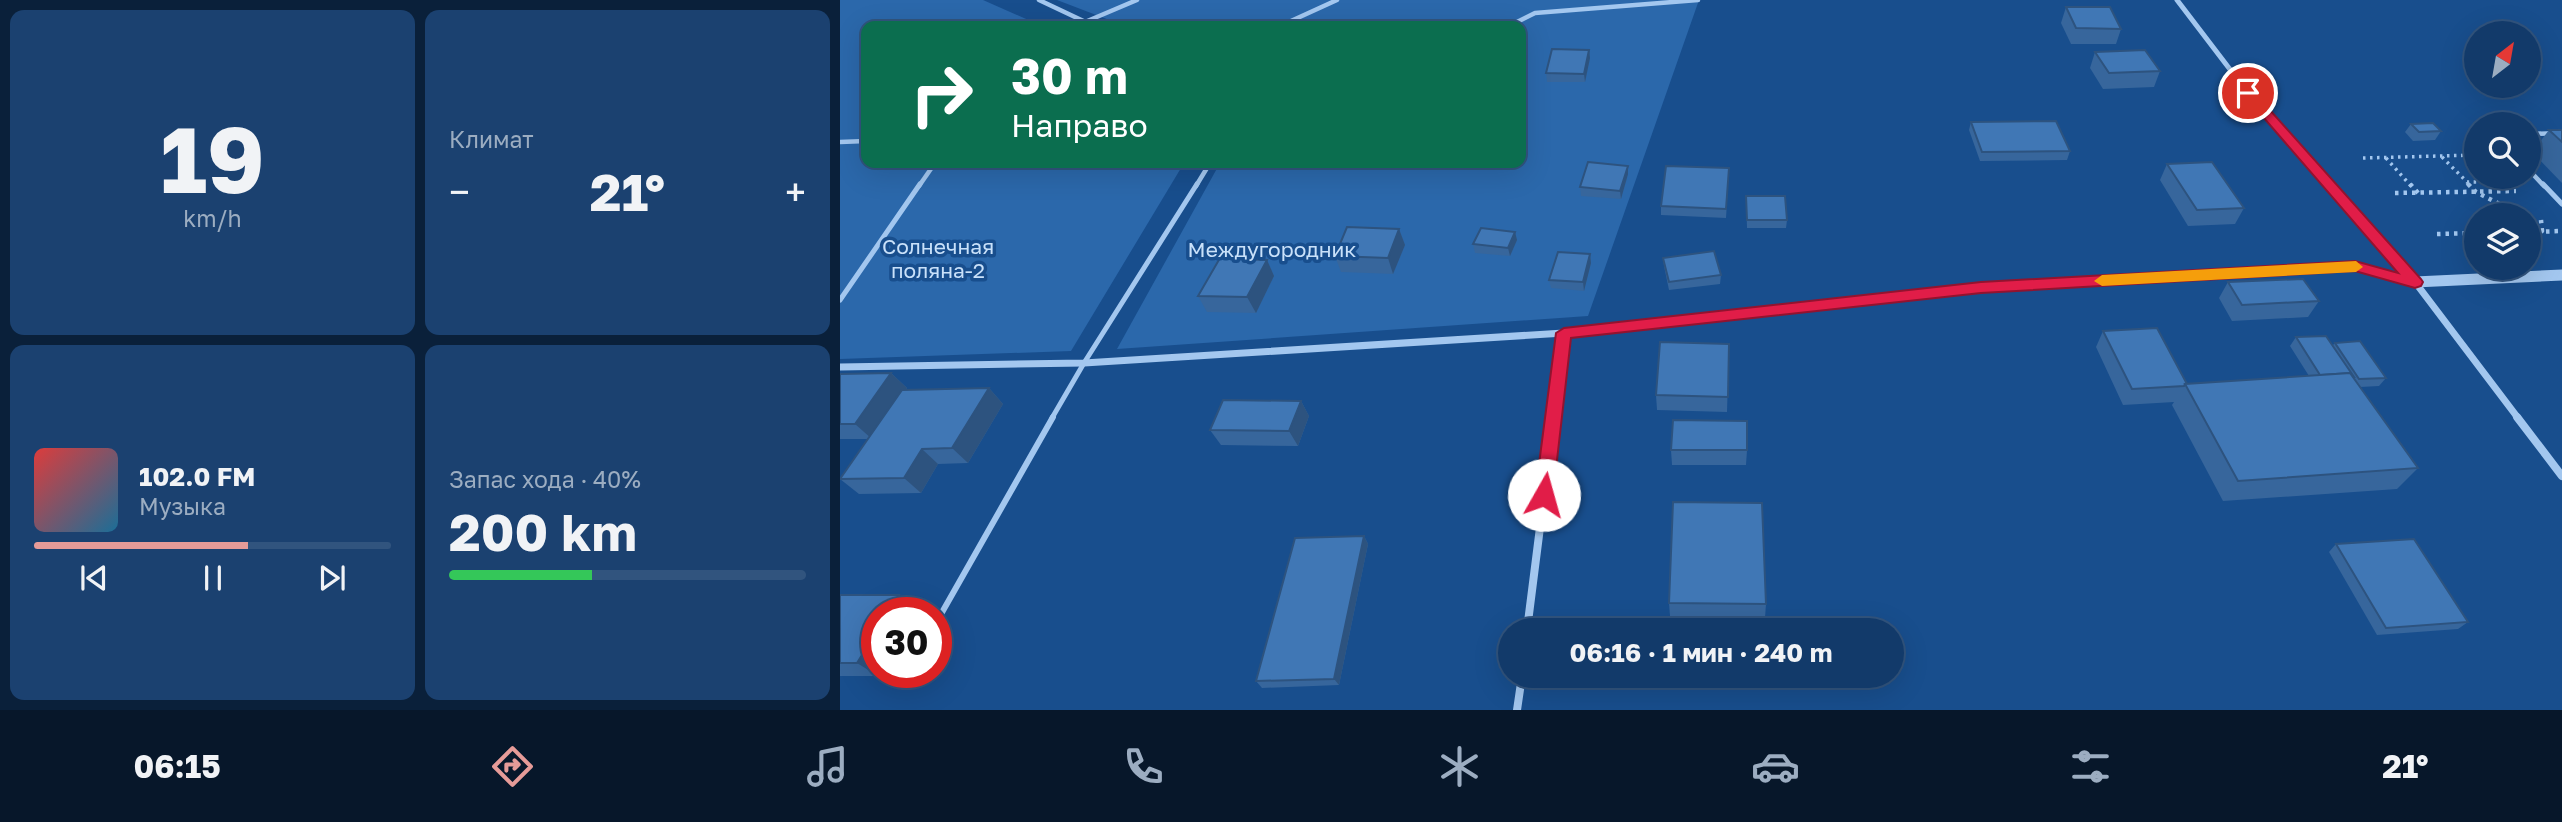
<!DOCTYPE html>
<html lang="ru">
<meta charset="utf-8">
<style>
:root{--surface:#123a6a;--page:#1b4170;--text:#f1f3f6;--muted:#9cadc1;--line:#31547e;--accent:#e69b98}
body{margin:0;font-family:"Golos Text",sans-serif;background:var(--page);color:var(--text);height:100vh;display:flex;flex-direction:column;font-size:26px;white-space:nowrap}
*{box-sizing:border-box;margin:0}
p{font-size:23px;color:var(--muted)}
.icon{flex:none;width:38px;height:38px;fill:none;stroke:currentColor;stroke-width:2;stroke-linecap:round;stroke-linejoin:round}
.map{position:relative;flex:1;overflow:hidden}
.panel{display:flex;flex-direction:column;gap:10px;padding:10px;background:#0a203a;width:840px}
.panel>*{flex:none}
.top-card{position:absolute;left:21px;top:21px;width:665px;height:147px;border-radius:14px;box-shadow:0 7px 28px #0002,0 0 0 2px var(--line);background:#0b6e4f;color:#fff;overflow:hidden}
.needle{width:46px;rotate:31deg}
.controls{position:absolute;left:1624px;top:21px;display:grid;gap:14px}
.controls a{display:grid;place-items:center;width:77px;height:77px;border-radius:50%;background:var(--surface);box-shadow:0 7px 28px #0002,0 0 0 2px var(--line);font-size:35px}
.speed{position:absolute;left:21px;top:597px;display:flex;gap:14px;font-size:35px;font-weight:700;text-align:center}
.speed>*{display:grid;place-content:center;width:91px;height:91px;border-radius:50%;background:var(--surface);box-shadow:0 7px 28px #0002,0 0 0 2px var(--line);line-height:1}
.speed .limit{border:10px solid #d22;background:#fff;color:#111}
.pin{position:absolute;display:grid;place-items:center;width:60px;height:60px;color:#fff;margin:-30px;border:4px solid #fff;border-radius:50%;box-shadow:0 2px 7px #0007}
.me{position:absolute;width:77px;margin:-38px;rotate:7deg;stroke-linejoin:round;filter:drop-shadow(0 0 5px #0008)}
.turn{display:flex;align-items:center;gap:24px;height:147px;padding:0 35px;font-size:32px}
.turn .icon{width:91px;height:91px;stroke-width:2.5}
.turn b{display:block;font-size:49px;line-height:60px}
.big{font-size:52px;font-weight:700;line-height:1.1}
.panel .card{flex:1;display:flex;flex-direction:column;justify-content:center;gap:10px;min-width:0;padding:0 24px;border-radius:14px;background:var(--page)}
.panel .dial{align-items:center;gap:0}
.dial b{font-size:91px;line-height:1}
.song{display:flex;align-items:center;gap:21px}
.cover{width:84px;height:84px;border-radius:10px;background:linear-gradient(135deg,hsl(0 70% 55%),hsl(200 70% 35%))}
.played{height:7px;border-radius:4px;background:linear-gradient(90deg,var(--accent) 60%,var(--line) 60%)}
.keys{display:flex;justify-content:space-around;direction:ltr}
.heat{display:flex;justify-content:space-between;align-items:center;font-size:38px;direction:ltr}
.charge{height:10px;border-radius:5px;background:linear-gradient(90deg,#34c759 40%,var(--line) 0)}
.panel .tiles{flex:1;display:grid;gap:10px;grid-template-columns:repeat(2,1fr)}
.trip{position:absolute;left:658px;top:618px;width:406px;height:70px;border-radius:35px;background:var(--surface);box-shadow:0 7px 28px #0002,0 0 0 2px var(--line);font-weight:700;line-height:70px;text-align:center}
.tabs{display:flex;height:112px;justify-content:space-around;align-items:center;background:#07172a;color:var(--muted)}
.tabs .icon{width:49px;height:49px}
.tabs .on{color:var(--accent)}
.tabs b{font-size:32px;color:var(--text)}
main{display:flex;flex:1;min-height:0}
.map>svg:first-child{display:block}
</style>
<main>
<section class="panel">
<div class="tiles">
<div class="card dial"><b>19</b><p>km/h</p></div>
<div class="card"><p>Климат</p>
<div class="heat"><a>−</a><b class="big">21°</b><a>+</a></div>
</div>
<div class="card">
<div class="song"><i class="cover"></i><div><b>102.0 FM</b><p>Музыка</p></div></div>
<div class="played"></div>
<div class="keys"><svg class="icon" aria-label="previous" viewBox="0 0 24 24"><path d="M18 5L8 12l10 7zM5 5v14"/></svg><svg class="icon" aria-label="pause" viewBox="0 0 24 24"><path d="M8 5v14M16 5v14"/></svg><svg class="icon" aria-label="next" viewBox="0 0 24 24"><path d="M6 5l10 7-10 7zM19 5v14"/></svg></div>
</div>
<div class="card"><p>Запас хода · 40%</p><b class="big">200 km</b><div class="charge"></div></div>
</div>
</section>
<div class="map">
<svg width="1722" height="710" viewBox="0 0 1722 710">
<rect width="100%" height="100%" fill="#184e8d"/>
<g fill="#2b68ab">
<polygon points="0,0 143,0 202,26 26,26 26,163 344,163 231,351 0,359"/>
<polygon points="217,0 859,0 748,316 277,349 380,163 681,163 681,26 285,26"/>
</g>
<g fill="none" stroke-linecap="round" stroke-linejoin="round">
<g stroke="#a3c7ef" stroke-width="3.5" stroke-dasharray="2.5 4.5" stroke-linecap="butt">
<polyline points="1602,157 1627,182 1670,182"/>
<polyline points="1523,158 1636,155"/>
<polyline points="1546,158 1571,186"/>
<polyline points="1627,183 1630,186"/>
</g>
<g stroke="#a3c7ef" stroke-width="4.5" stroke-dasharray="3.5 5" stroke-linecap="butt">
<polyline points="1570,184 1578,193"/>
<polyline points="1628,184 1636,192 1681,215"/>
<polyline points="1555,193 1676,191"/>
<polyline points="1689,219 1702,231 1701,220"/>
<polyline points="1689,232 1722,231"/>
<polyline points="1597,234 1636,233"/>
</g>
<g stroke="#a3c7ef" stroke-width="4.5">
<polyline points="199,0 254,26"/>
<polyline points="245,22 297,0"/>
<polyline points="440,26 497,0"/>
<polyline points="669,26 695,13 858,0"/>
<polyline points="1689,134 1722,133"/>
<polyline points="0,142 26,141"/>
<polyline points="1689,170 1704,186"/>
<polyline points="79,186 95,163"/>
<polyline points="356,186 370,163"/>
</g>
<g stroke="#a3c7ef" stroke-width="5">
<polyline points="1703,184 1722,204"/>
<polyline points="0,300 80,184"/>
<polyline points="212,418 244,363 357,184"/>
</g>
<g stroke="#a3c7ef" stroke-width="6">
<polyline points="96,623 213,417"/>
<polyline points="65,678 69,672"/>
</g>
<polyline stroke="#a3c7ef" stroke-width="5" points="1337,0 1408,93 1490,186"/>
<g stroke="#a3c7ef" stroke-width="7">
<polyline points="1488,184 1575,282 1678,418"/>
<polyline points="0,367 244,363 724,333 1141,287 1515,266 1575,282"/>
<polyline points="713,418 724,333"/>
</g>
<g stroke="#a3c7ef" stroke-width="8">
<polyline points="1677,417 1722,476"/>
<polyline points="687,630 714,417"/>
<polyline points="677,710 682,676"/>
</g>
<polyline stroke="#a3c7ef" stroke-width="11" points="1575,282 1722,275"/>
</g>
<g fill="#37669c">
<polygon points="1226,7 1281,29 1276,44 1231,44 1221,23"/>
<polygon points="749,50 750,58 745,82 707,82 706,73"/>
<polygon points="1255,52 1320,71 1314,87 1263,89 1250,68"/>
<polygon points="1131,122 1230,151 1227,160 1140,161 1129,130"/>
<polygon points="1571,124 1601,131 1595,140 1573,141 1565,132"/>
<polygon points="1709,130 1722,130 1722,183 1692,152"/>
<polygon points="1327,164 1404,208 1395,224 1348,226 1320,180"/>
<polygon points="788,166 788,174 781,199 741,196 740,187"/>
<polygon points="889,168 886,218 821,215 821,206"/>
<polygon points="906,196 947,220 946,228 907,228"/>
<polygon points="559,229 565,245 553,274 501,272 495,256"/>
<polygon points="675,232 677,240 670,256 635,253 633,244"/>
<polygon points="750,254 751,263 744,291 711,288 709,280"/>
<polygon points="823,258 881,275 880,284 829,290 824,266"/>
<polygon points="427,260 434,276 416,313 367,312 358,296"/>
<polygon points="1388,282 1479,301 1468,317 1392,321 1379,298"/>
<polygon points="1263,331 1347,384 1469,376 1450,346 1456,337 1493,345 1495,343 1546,378 1539,386 1520,387 1578,468 1557,489 1383,501 1332,405 1334,402 1283,405 1256,347"/>
<polygon points="889,344 887,412 817,410 816,395"/>
<polygon points="51,373 67,388 66,390 149,388 163,404 128,463 98,464 81,493 19,494 0,479 28,439 0,439 0,374"/>
<polygon points="461,401 469,416 458,446 381,445 370,430"/>
<polygon points="831,450 907,450 906,465 832,465"/>
<polygon points="524,536 528,544 499,685 422,688 416,681"/>
<polygon points="1496,544 1628,622 1618,629 1537,635 1489,552"/>
<polygon points="0,595 78,609 37,672 40,672 38,676 0,676"/>
<polygon points="829,603 926,604 925,618 830,616"/>
</g>
<g fill="#2d537f">
<polygon points="749,50 750,58 745,82 744,74"/>
<polygon points="788,166 788,174 781,199 780,191"/>
<polygon points="559,229 565,245 553,274 548,258"/>
<polygon points="675,232 677,240 670,256 668,248"/>
<polygon points="750,254 751,263 744,291 743,282"/>
<polygon points="427,260 434,276 416,313 407,297"/>
<polygon points="51,373 67,388 32,439 15,424"/>
<polygon points="149,388 163,404 128,463 112,448"/>
<polygon points="461,401 469,416 458,446 449,431"/>
<polygon points="82,449 98,464 81,493 64,478"/>
<polygon points="524,536 528,544 499,685 494,679"/>
<polygon points="59,595 78,609 75,612 48,612"/>
<polygon points="37,631 37,672 40,672 38,676 17,663"/>
</g>
<g fill="#4077b5" stroke="#2d537f" stroke-width="2">
<polygon points="1226,7 1270,7 1281,29 1236,28"/>
<polygon points="712,49 749,50 744,74 706,73"/>
<polygon points="1305,50 1320,71 1269,73 1255,52"/>
<polygon points="1216,121 1230,151 1142,152 1131,122"/>
<polygon points="1593,123 1601,131 1579,132 1571,124"/>
<polygon points="1709,130 1722,130 1722,142"/>
<polygon points="748,162 788,166 780,191 740,187"/>
<polygon points="1372,162 1404,208 1357,210 1327,164"/>
<polygon points="826,166 889,168 886,209 821,206"/>
<polygon points="906,196 945,196 947,220 907,220"/>
<polygon points="507,227 559,229 548,258 495,256"/>
<polygon points="641,228 675,232 668,248 633,244"/>
<polygon points="874,251 881,275 829,282 823,258"/>
<polygon points="718,252 750,254 743,282 709,280"/>
<polygon points="380,258 427,260 407,297 358,296"/>
<polygon points="1463,279 1479,301 1402,305 1388,282"/>
<polygon points="1317,328 1347,384 1345,384 1344,386 1292,389 1263,331"/>
<polygon points="1486,336 1514,377 1513,377 1510,373 1480,375 1456,337"/>
<polygon points="1520,341 1546,378 1519,379 1495,343"/>
<polygon points="820,342 889,344 888,397 816,395"/>
<polygon points="51,373 15,424 0,424 0,374"/>
<polygon points="1510,373 1578,468 1398,481 1345,384"/>
<polygon points="149,388 112,448 82,449 64,478 0,479 62,390"/>
<polygon points="383,400 461,401 449,431 370,430"/>
<polygon points="833,420 907,421 907,450 831,450"/>
<polygon points="833,502 922,503 926,604 829,603"/>
<polygon points="524,536 494,679 416,681 455,538"/>
<polygon points="1574,539 1628,622 1546,628 1496,544"/>
<polygon points="0,595 59,595 48,612 37,612 37,631 17,663 0,663"/>
</g>
<polygon fill="#e11d48" stroke="#92132f" stroke-width="2" points="1408,89 1412,90 1581,279 1583,282 1581,286 1575,288 1515,271 1141,293 731,338 713,495 710,501 704,503 697,501 695,495 716,333 724,328 1141,282 1515,261 1558,273 1404,95 1404,90"/>
<polygon fill="#f59e0b" points="1516,261 1523,267 1516,272 1262,286 1254,281 1262,275"/>
<g text-anchor="middle" stroke-width="7" stroke-linejoin="round" paint-order="stroke">
<g font-size="21" fill="#c9e1fa" stroke="#184e8d">
<text x="98" y="254">Солнечная<tspan x="98" dy="24">поляна-2</tspan></text>
<text x="432" y="257">Междугородник</text>
</g>
</g>
</svg>
<div class="controls">
<a><svg class="needle" viewBox="-14 -14 28 28"><path d="M0-13l5 13h-10z" fill="#e53935"/><path d="M0 13l5-13h-10z" fill="#9cadc1"/></svg></a>
<a><svg class="icon" aria-label="search" viewBox="0 0 24 24"><circle cx="10" cy="10" r="6"/><path d="M15 15l6 6"/></svg></a>
<a><svg class="icon" aria-label="layers" viewBox="0 0 24 24"><path d="M12 4l9 5-9 5-9-5zM3 14l9 5 9-5"/></svg></a>
</div>
<div class="speed"><div class="limit">30</div></div>
<div class="pin" style="left:1408px;top:93px;background:#d93025"><svg class="icon" aria-label="arrive" viewBox="0 0 24 24"><path d="M6 21V4h12l-3 4 3 4H6"/></svg></div>
<svg class="me" style="left:704px;top:495px" viewBox="-20 -20 40 40"><circle r="19" fill="#fff"/><path d="M0-13L10 11 0 6-10 11z" fill="#e11d48"/></svg>
<div class="trip">06:16 · 1 мин · 240 m</div>
<div class="top-card">
<div class="turn"><svg class="icon" aria-label="right" viewBox="0 0 24 24"><path d="M7 20v-9h11M14 6l5 5-5 5"/></svg><div><b>30 m</b>Направо</div></div>
</div>
</div>
</main>
<nav class="tabs">
<b>06:15</b>
<svg class="icon on" aria-label="directions" viewBox="0 0 24 24"><path d="M12 3l9 9-9 9-9-9zM9 14v-3h6M13 9l2 2-2 2"/></svg>
<svg class="icon" aria-label="music" viewBox="0 0 24 24"><path d="M9 18V5l10-2v13"/><circle cx="6" cy="18" r="3"/><circle cx="16" cy="16" r="3"/></svg>
<svg class="icon" aria-label="phone" viewBox="0 0 24 24"><path d="M5 4h4l2 5-3 2q2 4 5 5l2-3 5 2v4C11 20 4 13 5 4z"/></svg>
<svg class="icon" aria-label="climate" viewBox="0 0 24 24"><path d="M12 3v18M4 7l16 10M4 17L20 7"/></svg>
<svg class="icon" aria-label="car" viewBox="0 0 24 24"><path d="M5 17H2v-5l4-1 3-4h7l3 4 3 1v5h-3M9 17h6M6 11h13"/><circle cx="7" cy="17" r="2"/><circle cx="17" cy="17" r="2"/></svg>
<svg class="icon" aria-label="filters" viewBox="0 0 24 24"><path d="M4 7h16M4 17h16"/><circle cx="9" cy="7" r="2"/><circle cx="15" cy="17" r="2"/></svg>
<b>21°</b>
</nav>
